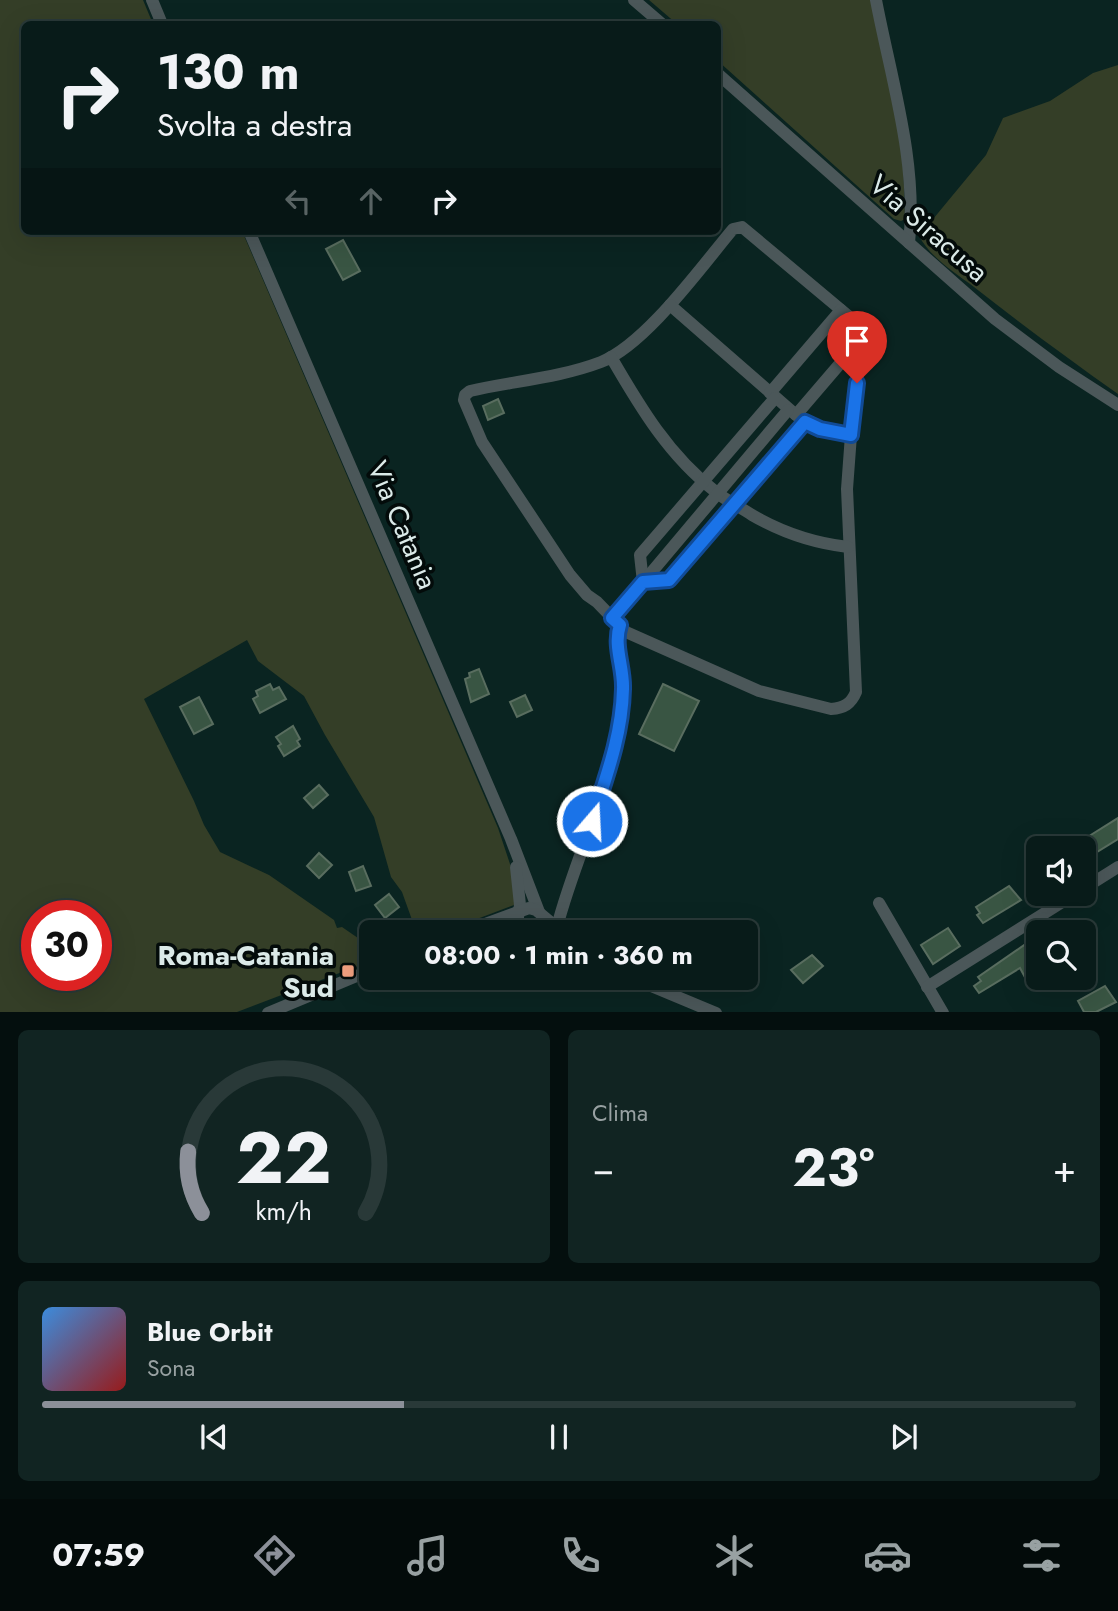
<!DOCTYPE html>
<html lang="it">
<meta charset="utf-8">
<style>
:root{--surface:#081b19;--page:#112422;--text:#f1f3f6;--muted:#98a1a2;--line:#293938;--accent:#8c9099}
body{margin:0;font-family:Jost,sans-serif;background:var(--page);color:var(--text);height:100vh;display:flex;flex-direction:column;font-size:26px;white-space:nowrap}
*{box-sizing:border-box;margin:0}
p{font-size:23px;color:var(--muted)}
.icon{flex:none;width:38px;height:38px;fill:none;stroke:currentColor;stroke-width:2;stroke-linecap:round;stroke-linejoin:round}
.map{position:relative;height:1012px;overflow:hidden}
.sheet{display:flex;flex-direction:column;gap:18px;padding:18px;background:#040f0e;flex:1}
.sheet>*{flex:none}
.guide{position:absolute;left:21px;top:21px;width:700px;height:214px;border-radius:10px;box-shadow:0 7px 28px #0002,0 0 0 2px var(--line);background:#081b19;color:var(--text);overflow:hidden}
.fabs{position:absolute;left:1026px;top:836px;display:grid;gap:14px}
.fabs a{display:grid;place-items:center;width:70px;height:70px;border-radius:10px;background:var(--surface);box-shadow:0 7px 28px #0002,0 0 0 2px var(--line);font-size:35px}
.speed{position:absolute;left:21px;top:900px;display:flex;gap:14px;font-size:35px;font-weight:700;text-align:center}
.speed>*{display:grid;place-content:center;width:91px;height:91px;border-radius:50%;background:var(--surface);box-shadow:0 7px 28px #0002,0 0 0 2px var(--line);line-height:1}
.speed .limit{border:10px solid #d22;background:#fff;color:#111}
.pin{position:absolute;display:grid;place-items:center;width:60px;height:60px;color:#fff;margin:-72px -30px;border-radius:50% 50% 50% 0;rotate:-45deg;box-shadow:0 0 7px #0007}
.pin .icon{rotate:45deg}
.me{position:absolute;width:77px;margin:-38px;rotate:19deg;stroke-linejoin:round;filter:drop-shadow(0 0 5px #0008)}
.turn{display:flex;align-items:center;gap:24px;height:147px;padding:0 21px;font-size:32px}
.turn .icon{width:91px;height:91px;stroke-width:2.5}
.turn b{display:block;font-size:49px;line-height:60px}
.lanes{display:flex;align-items:center;height:66px;padding:0 21px;background:#0003;justify-content:center;gap:35px;direction:ltr}
.lanes .off{opacity:.35}
.big{font-size:52px;font-weight:700;line-height:1.1}
.sheet .card{flex:1;display:flex;flex-direction:column;justify-content:center;gap:10px;min-width:0;padding:0 24px;border-radius:10px;background:var(--page)}
.sheet .dial{align-items:center;gap:0}
.dial svg{height:182px;overflow:visible;fill:none;stroke:var(--line);stroke-width:7;stroke-linecap:round;text-anchor:middle}
.dial text{fill:var(--text);stroke:none}
.song{display:flex;align-items:center;gap:21px}
.cover{width:84px;height:84px;border-radius:10px;background:linear-gradient(135deg,hsl(210 70% 55%),hsl(0 70% 35%))}
.played{height:7px;border-radius:4px;background:linear-gradient(90deg,var(--accent) 35%,var(--line) 35%)}
.keys{display:flex;justify-content:space-around;direction:ltr}
.heat{display:flex;justify-content:space-between;align-items:center;font-size:38px;direction:ltr}
.sheet .tiles{flex:1;display:grid;gap:18px;grid-template-columns:1fr 1fr}
.card:last-child{grid-column:span 2}
.trip{position:absolute;left:359px;top:920px;width:399px;height:70px;border-radius:10px;background:var(--surface);box-shadow:0 7px 28px #0002,0 0 0 2px var(--line);font-weight:700;line-height:70px;text-align:center}
.tab-bar{display:flex;height:112px;justify-content:space-around;align-items:center;background:#030b0a;color:var(--muted)}
.tab-bar .icon{width:49px;height:49px}
.tab-bar .selected{color:var(--accent)}
.tab-bar b{font-size:32px;color:var(--text)}
.map>svg:first-child{display:block}
</style>
<div class="map">
<svg width="1118" height="1013" viewBox="0 0 1118 1013">
<rect width="100%" height="100%" fill="#0a2421"/>
<g fill="#343e27" fill-rule="evenodd">
<path d="M0,0H143L153,24H24V231H242L498,828L515,879L514,905L440,933H431L427,927L416,931L402,892L391,877L374,817L325,735L304,696L258,661L247,640L144,699L194,801L204,825L220,852L269,875L334,920L337,928L342,927L371,947V961L237,1012L0,1013ZM37,915H96V975H37Z"/>
<polygon points="649,0 872,0 903,154 905,219 901,221 894,219 718,61 718,24 677,24"/>
<path d="M1118,65V394C1069,359 1021,324 974,287C954,272 931,258 919,236L986,155L1003,118L1050,101L1093,73Z"/>
</g>
<g fill="#395543" stroke="#596d5f" stroke-width="2">
<polygon points="343,240 360,271 343,280 326,249"/>
<polygon points="498,399 504,413 488,420 483,406"/>
<polygon points="479,669 489,694 471,702 465,679 470,677 469,673"/>
<polygon points="270,684 273,690 279,687 286,699 260,713 253,699 258,696 256,691"/>
<polygon points="663,684 699,701 674,751 639,734"/>
<polygon points="525,695 532,710 517,717 510,702"/>
<polygon points="199,697 213,724 194,734 180,707"/>
<polygon points="293,726 300,739 297,741 300,746 284,756 278,746 281,744 276,737"/>
<polygon points="319,785 328,795 313,808 304,798"/>
<polygon points="1118,818 1118,839 1092,855 1087,846 1090,845 1086,838"/>
<polygon points="319,853 332,865 319,878 307,866"/>
<polygon points="363,866 371,886 356,891 349,872"/>
<polygon points="1009,886 1021,900 983,923 977,915 980,913 976,907"/>
<polygon points="389,894 399,907 385,918 375,905"/>
<polygon points="948,928 960,946 933,964 921,945"/>
<polygon points="1030,941 1038,953 1038,974 1027,981 1020,968 979,993 974,986 981,981 978,977"/>
<polygon points="812,955 823,966 803,983 791,970"/>
<polygon points="1105,986 1116,1002 1096,1012 1084,1012 1078,1001"/>
</g>
<g fill="none" stroke-linecap="round" stroke-linejoin="round">
<g stroke="#4b5759" stroke-width="12">
<polyline points="152,0 162,24"/>
<polyline points="634,0 662,24"/>
<path d="M876,0C891,79 918,163 909,243"/>
<polyline points="718,74 995,319 1059,367 1118,405"/>
<path d="M742,227L858,324L862,338L851,435L847,489L856,692C851,704 844,708 831,709L759,691L626,632L597,602L587,595L570,575L482,442L464,400L465,395L470,391C513,381 559,378 601,362C646,344 701,267 733,229Z"/>
<polyline points="249,231 511,839 539,912"/>
<polyline points="670,305 796,415 820,429 851,435"/>
<path d="M611,357C640,407 669,456 716,492C727,501 740,507 752,515C783,533 813,543 848,547"/>
<polyline points="770,393 841,310"/>
<polyline points="775,398 640,555 643,582 669,580 805,422"/>
<polyline points="796,415 862,338"/>
<polyline points="613,618 788,410"/>
<polyline points="516,867 520,905 518,917"/>
<polyline points="1083,889 1118,867"/>
<polyline points="879,903 943,1013"/>
<path d="M557,927C574,861 606,799 619,731C622,712 625,692 623,672C621,655 614,643 620,625"/>
<polyline points="478,932 501,929 528,933"/>
<polyline points="461,933 529,908 536,910 560,930"/>
<polyline points="632,978 716,1013"/>
<polyline points="927,987 1075,894"/>
<polyline points="268,1013 371,970"/>
</g>
</g>
<g fill="none" stroke-linecap="round" stroke-linejoin="round">
<g stroke="#114b97" stroke-width="18">
<path id="route" d="M592,821C606,777 622,735 623,689C624,667 613,646 620,625L612,618L643,582L669,580L805,422L820,429L851,435L857,383"/>
</g>
<use href="#route" stroke="#1a73e8" stroke-width="12"/>
</g>
<rect fill="#f2a080" stroke="#030b0a" stroke-width="2.5" x="341" y="964" width="14" height="14" rx="3.5"/>
<g text-anchor="middle" stroke-width="7" stroke-linejoin="round" paint-order="stroke">
<g font-size="28" fill="#dbeae8" stroke="#030b0a">
<text transform="translate(929 228) rotate(41)" y="10">Via Siracusa</text>
<text transform="translate(403 525) rotate(67)" y="10">Via Catania</text>
</g>
<g font-size="28" font-weight="bold" fill="#dbeae8" stroke="#030b0a" text-anchor="end">
<text x="334" y="965">Roma-Catania<tspan x="334" dy="32">Sud</tspan></text>
</g>
</g>
</svg>
<div class="fabs">
<a><svg class="icon" aria-label="sound" viewBox="0 0 24 24"><path d="M4 9h4l5-4v14l-5-4H4zM17 9q2 3 0 6"/></svg></a>
<a><svg class="icon" aria-label="search" viewBox="0 0 24 24"><circle cx="10" cy="10" r="6"/><path d="M15 15l6 6"/></svg></a>
</div>
<div class="speed"><div class="limit">30</div></div>
<div class="pin" style="left:857px;top:383px;background:#d93025"><svg class="icon" aria-label="arrive" viewBox="0 0 24 24"><path d="M6 21V4h12l-3 4 3 4H6"/></svg></div>
<svg class="me" style="left:592px;top:821px" viewBox="-20 -20 40 40"><circle r="17" fill="#1a73e8" stroke="#fff" stroke-width="3"/><path d="M0-11L8 9 0 5-8 9z" fill="#fff"/></svg>
<div class="trip">08:00 · 1 min · 360 m</div>
<div class="guide">
<div class="turn"><svg class="icon" aria-label="right" viewBox="0 0 24 24"><path d="M7 20v-9h11M14 6l5 5-5 5"/></svg><div><b>130 m</b>Svolta a destra</div></div>
<div class="lanes"><svg class="icon off" aria-label="left" viewBox="0 0 24 24"><path d="M17 20v-9H6M10 6l-5 5 5 5"/></svg><svg class="icon off" aria-label="ahead" viewBox="0 0 24 24"><path d="M12 20V5M6 11l6-6 6 6"/></svg><svg class="icon" aria-label="right" viewBox="0 0 24 24"><path d="M7 20v-9h11M14 6l5 5-5 5"/></svg></div>
</div>
</div>
<section class="sheet">
<div class="tiles">
<div class="card dial"><svg viewBox="0 0 100 80">
<path d="M14 69A42 42 0 1 1 86 69"/>
<path d="M14 69A42 42 0 0 1 8 42" stroke="#8c9099"/>
<text x="50" y="56" font-size="32" font-weight="700">22</text>
<text x="50" y="72" font-size="11">km/h</text>
</svg></div>
<div class="card"><p>Clima</p>
<div class="heat"><a>−</a><b class="big">23°</b><a>+</a></div>
</div>
<div class="card">
<div class="song"><i class="cover"></i><div><b>Blue Orbit</b><p>Sona</p></div></div>
<div class="played"></div>
<div class="keys"><svg class="icon" aria-label="previous" viewBox="0 0 24 24"><path d="M18 5L8 12l10 7zM5 5v14"/></svg><svg class="icon" aria-label="pause" viewBox="0 0 24 24"><path d="M8 5v14M16 5v14"/></svg><svg class="icon" aria-label="next" viewBox="0 0 24 24"><path d="M6 5l10 7-10 7zM19 5v14"/></svg></div>
</div>
</div>
</section>
<nav class="tab-bar">
<b>07:59</b>
<svg class="icon selected" aria-label="directions" viewBox="0 0 24 24"><path d="M12 3l9 9-9 9-9-9zM9 14v-3h6M13 9l2 2-2 2"/></svg>
<svg class="icon" aria-label="music" viewBox="0 0 24 24"><path d="M9 18V5l10-2v13"/><circle cx="6" cy="18" r="3"/><circle cx="16" cy="16" r="3"/></svg>
<svg class="icon" aria-label="phone" viewBox="0 0 24 24"><path d="M5 4h4l2 5-3 2q2 4 5 5l2-3 5 2v4C11 20 4 13 5 4z"/></svg>
<svg class="icon" aria-label="climate" viewBox="0 0 24 24"><path d="M12 3v18M4 7l16 10M4 17L20 7"/></svg>
<svg class="icon" aria-label="car" viewBox="0 0 24 24"><path d="M5 17H2v-5l4-1 3-4h7l3 4 3 1v5h-3M9 17h6M6 11h13"/><circle cx="7" cy="17" r="2"/><circle cx="17" cy="17" r="2"/></svg>
<svg class="icon" aria-label="filters" viewBox="0 0 24 24"><path d="M4 7h16M4 17h16"/><circle cx="9" cy="7" r="2"/><circle cx="15" cy="17" r="2"/></svg>
</nav>
